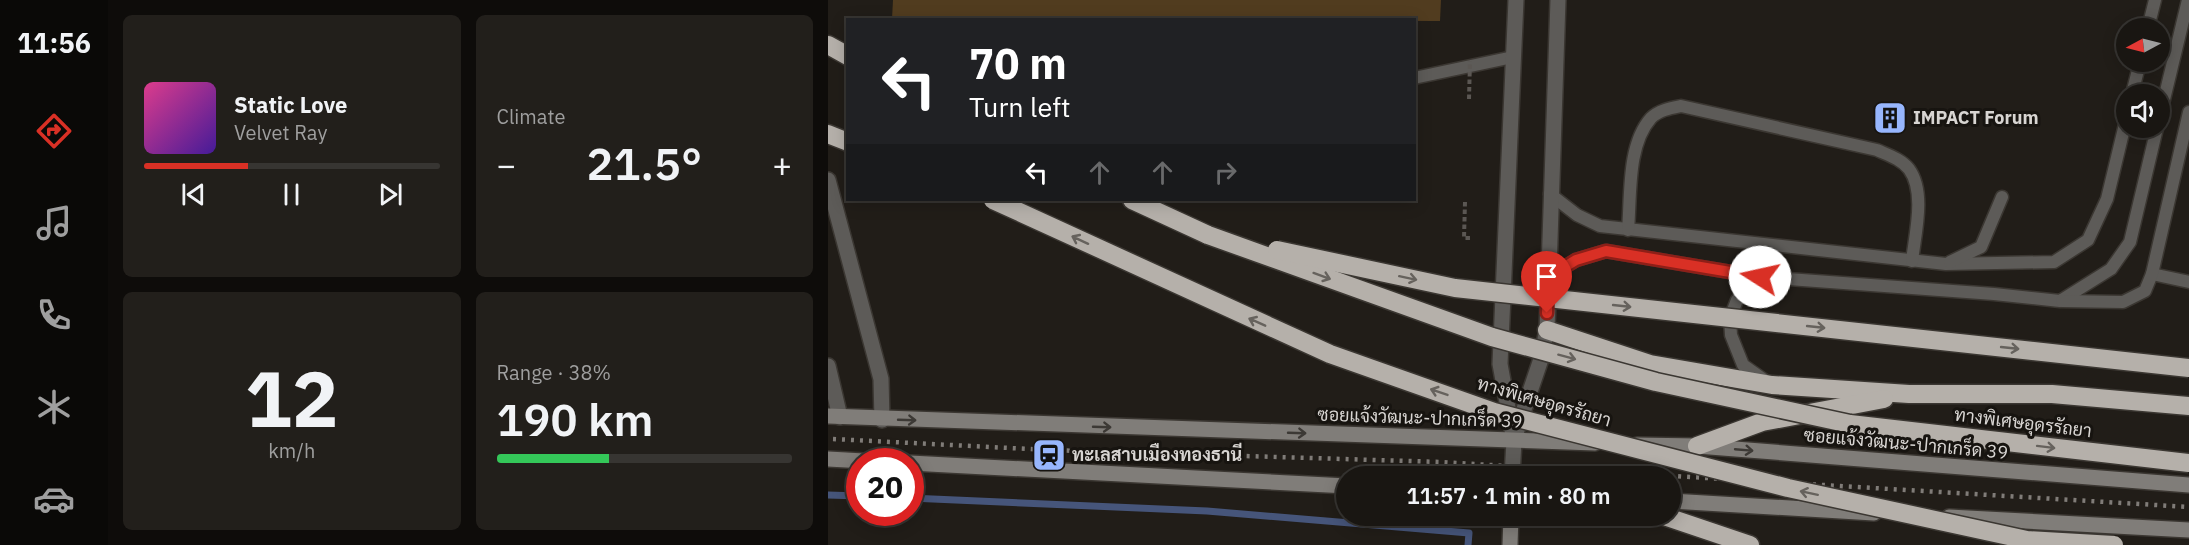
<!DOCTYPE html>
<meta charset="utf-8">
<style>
:root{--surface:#191612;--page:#221f1b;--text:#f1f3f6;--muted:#9f9f9f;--line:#373532;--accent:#d93025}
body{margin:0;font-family:"IBM Plex Sans",Sarabun,sans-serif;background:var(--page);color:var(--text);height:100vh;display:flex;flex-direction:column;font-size:22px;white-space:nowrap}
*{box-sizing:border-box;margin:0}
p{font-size:20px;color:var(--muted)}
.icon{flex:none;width:33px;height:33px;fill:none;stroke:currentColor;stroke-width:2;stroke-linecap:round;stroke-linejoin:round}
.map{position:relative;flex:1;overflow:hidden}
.side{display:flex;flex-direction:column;gap:15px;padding:15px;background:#0e0c0a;width:720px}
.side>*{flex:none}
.banner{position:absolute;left:18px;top:18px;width:570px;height:183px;border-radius:0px;box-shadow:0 3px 15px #0003,0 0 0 2px var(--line);background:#202124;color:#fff;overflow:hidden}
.needle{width:39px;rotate:263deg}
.controls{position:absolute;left:1288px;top:18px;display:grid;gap:12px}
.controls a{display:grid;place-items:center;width:54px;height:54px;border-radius:50%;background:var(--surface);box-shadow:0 3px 15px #0003,0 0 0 2px var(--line);font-size:30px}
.speed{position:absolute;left:18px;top:448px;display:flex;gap:12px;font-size:30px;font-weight:700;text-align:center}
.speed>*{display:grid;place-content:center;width:78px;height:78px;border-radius:50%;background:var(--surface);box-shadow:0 3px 15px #0003,0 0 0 2px var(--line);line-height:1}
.speed .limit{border:9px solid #d22;background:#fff;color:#111}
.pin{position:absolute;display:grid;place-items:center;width:51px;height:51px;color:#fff;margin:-62px -26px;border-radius:50% 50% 50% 0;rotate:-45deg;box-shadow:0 0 6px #0007}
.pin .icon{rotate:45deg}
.me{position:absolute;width:66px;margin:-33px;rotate:280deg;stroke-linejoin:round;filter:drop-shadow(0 0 4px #0008)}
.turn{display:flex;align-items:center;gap:21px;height:126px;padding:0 24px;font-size:27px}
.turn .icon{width:78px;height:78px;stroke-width:2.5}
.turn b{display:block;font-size:42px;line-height:51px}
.lanes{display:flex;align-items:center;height:57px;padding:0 24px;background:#0003;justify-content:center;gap:30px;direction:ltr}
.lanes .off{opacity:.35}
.big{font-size:45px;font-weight:600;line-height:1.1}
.side .card{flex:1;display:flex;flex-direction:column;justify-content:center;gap:9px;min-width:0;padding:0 21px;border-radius:9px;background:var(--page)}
.side .dial{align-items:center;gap:0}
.dial b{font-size:78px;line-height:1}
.song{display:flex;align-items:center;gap:18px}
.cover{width:72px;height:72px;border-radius:9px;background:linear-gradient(135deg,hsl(330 70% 55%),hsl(260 70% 35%))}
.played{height:6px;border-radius:3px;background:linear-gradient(90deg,var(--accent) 35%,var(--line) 35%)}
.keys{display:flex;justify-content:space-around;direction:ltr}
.heat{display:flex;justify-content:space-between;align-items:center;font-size:33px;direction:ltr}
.charge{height:9px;border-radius:4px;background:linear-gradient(90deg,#34c759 38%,var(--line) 0)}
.side .tiles{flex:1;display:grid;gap:15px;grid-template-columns:repeat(2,1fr)}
.trip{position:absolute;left:508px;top:466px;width:345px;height:60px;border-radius:30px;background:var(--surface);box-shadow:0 3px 15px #0003,0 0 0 2px var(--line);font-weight:600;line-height:60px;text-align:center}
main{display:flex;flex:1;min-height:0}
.tab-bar{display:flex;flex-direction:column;width:108px;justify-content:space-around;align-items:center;background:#0a0907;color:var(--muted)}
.tab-bar .icon{width:42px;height:42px}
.tab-bar .current{color:var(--accent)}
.tab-bar b{font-size:27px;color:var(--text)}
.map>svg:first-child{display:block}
</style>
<main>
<nav class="tab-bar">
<b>11:56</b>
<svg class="icon current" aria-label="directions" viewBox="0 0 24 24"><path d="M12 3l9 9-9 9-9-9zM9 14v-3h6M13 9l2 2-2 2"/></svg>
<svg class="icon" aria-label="music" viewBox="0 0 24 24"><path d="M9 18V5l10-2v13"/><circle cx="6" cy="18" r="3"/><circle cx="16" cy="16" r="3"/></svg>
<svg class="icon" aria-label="phone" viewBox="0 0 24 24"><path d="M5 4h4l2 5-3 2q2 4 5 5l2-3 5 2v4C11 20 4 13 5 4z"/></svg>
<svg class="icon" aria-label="climate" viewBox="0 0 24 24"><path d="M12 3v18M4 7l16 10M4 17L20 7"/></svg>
<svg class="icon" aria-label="car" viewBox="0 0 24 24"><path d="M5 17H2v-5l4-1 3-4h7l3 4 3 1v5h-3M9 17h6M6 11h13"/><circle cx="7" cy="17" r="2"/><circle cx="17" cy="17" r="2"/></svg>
</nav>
<section class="side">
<div class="tiles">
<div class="card">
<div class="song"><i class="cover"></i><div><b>Static Love</b><p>Velvet Ray</p></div></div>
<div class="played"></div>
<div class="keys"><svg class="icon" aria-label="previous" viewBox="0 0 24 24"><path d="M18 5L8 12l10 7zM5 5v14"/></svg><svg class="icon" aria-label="pause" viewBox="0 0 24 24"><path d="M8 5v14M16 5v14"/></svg><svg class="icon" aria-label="next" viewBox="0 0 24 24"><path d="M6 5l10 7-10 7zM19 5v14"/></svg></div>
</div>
<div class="card"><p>Climate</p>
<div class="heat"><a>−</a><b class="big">21.5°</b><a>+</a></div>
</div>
<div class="card dial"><b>12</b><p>km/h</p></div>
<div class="card"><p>Range · 38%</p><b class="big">190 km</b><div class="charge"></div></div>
</div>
</section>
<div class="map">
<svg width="1361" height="545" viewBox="0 0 1361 545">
<rect width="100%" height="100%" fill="#211d18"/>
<polygon fill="#513c1f" points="65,0 613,0 612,21 64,19"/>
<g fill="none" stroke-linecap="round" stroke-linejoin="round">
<g stroke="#46557a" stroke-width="7">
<polyline points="0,495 32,496"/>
<polyline points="82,498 379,511 641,533 640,545"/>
</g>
<g stroke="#3b3732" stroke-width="15">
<g id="lane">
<polyline points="1320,28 1327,0"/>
<polyline points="586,78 685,57"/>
<polyline points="1304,94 1312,62"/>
<polyline points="1332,116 1360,0"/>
<polyline points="722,194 749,215 772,226 1118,264 1226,262 1260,240 1279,199 1299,116"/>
<path d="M800,230C803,195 799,145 823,118C831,110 843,108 853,106L1049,150C1060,155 1073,159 1081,169C1098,192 1087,234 1084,261"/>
<polyline points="1122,262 1153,247 1174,197"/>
<polyline points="1324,274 1361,282"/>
<polyline points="720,277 748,260 778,251 932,277 1166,294 1232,301 1283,269 1302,242 1329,128"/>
<polyline points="932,277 909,300 902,318 903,335 915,365 939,382"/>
<polyline points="1234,301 1295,302 1317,291 1324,274 1361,112"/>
</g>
</g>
<g stroke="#3b3732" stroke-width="18">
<g id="street">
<polyline points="0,180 53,379 54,420"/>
<polyline points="0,366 12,417"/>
<polyline points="689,430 712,362 719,330 730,0"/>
<polyline points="684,477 686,441 672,364 688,0"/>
</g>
</g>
<g stroke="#3b3732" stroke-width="18">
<g id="secondary">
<polyline points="0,416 767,443"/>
<polyline points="809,445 869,446 1361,485"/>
<polyline points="0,459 54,462"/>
<polyline points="82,463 519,486"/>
<polyline points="843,501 1046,513"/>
<polyline points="1121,517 1361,530"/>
<polyline points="682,545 683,516"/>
</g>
</g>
<g stroke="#3b3732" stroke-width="21">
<g id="highway">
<polyline points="0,45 20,56"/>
<polyline points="0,134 20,142"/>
<polyline points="304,200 380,235"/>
<polyline points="719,330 822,364 944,385 1081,394 1224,394 1361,406"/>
<polyline points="869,446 934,422 1056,399"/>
<polyline points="836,516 922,545"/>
</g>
</g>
<polyline stroke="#5b5753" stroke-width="4" stroke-dasharray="4.5 3" stroke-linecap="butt" points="637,202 636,238 643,238"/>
<use href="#lane" stroke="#5d5b58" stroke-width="12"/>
<use href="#street" stroke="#5d5b58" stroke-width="15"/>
<use href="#secondary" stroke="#807d79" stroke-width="15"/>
<use href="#highway" stroke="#b5b0aa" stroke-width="18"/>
<polyline stroke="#807c78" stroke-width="4.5" stroke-dasharray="3 6" stroke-linecap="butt" points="5,439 221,450 613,462 1361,507"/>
<g stroke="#3b3732" stroke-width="21" stroke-linecap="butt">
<g id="highway-bridge">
<polyline points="165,200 502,354 666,412 960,488 1199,540 1286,545"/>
<polyline points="380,235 664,337 828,382 1022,424 1361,463"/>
<polyline points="449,250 627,288 1361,368"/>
</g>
</g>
<polyline stroke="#5b5753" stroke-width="4" stroke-dasharray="4.5 3" stroke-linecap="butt" points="641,99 642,61"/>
<use href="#highway-bridge" stroke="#b5b0aa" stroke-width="18"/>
</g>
<defs><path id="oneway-shaft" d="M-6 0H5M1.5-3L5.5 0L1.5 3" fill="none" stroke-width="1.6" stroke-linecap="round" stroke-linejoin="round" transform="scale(1.5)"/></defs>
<g stroke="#66625d">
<use href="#oneway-shaft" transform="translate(252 240) rotate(-155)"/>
<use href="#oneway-shaft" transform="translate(494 276) rotate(20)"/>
<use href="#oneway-shaft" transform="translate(580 278) rotate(12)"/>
<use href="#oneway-shaft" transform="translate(794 306) rotate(6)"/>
<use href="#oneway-shaft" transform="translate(429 322) rotate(-156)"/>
<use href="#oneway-shaft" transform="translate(988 327) rotate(6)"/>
<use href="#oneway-shaft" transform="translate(1182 348) rotate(6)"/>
<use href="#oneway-shaft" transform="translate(739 357) rotate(15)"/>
<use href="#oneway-shaft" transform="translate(611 392) rotate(-161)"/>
<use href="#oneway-shaft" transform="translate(1218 447) rotate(7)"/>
<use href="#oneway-shaft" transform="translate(981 493) rotate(-168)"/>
</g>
<g stroke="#3c3935">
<use href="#oneway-shaft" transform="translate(79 420) rotate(2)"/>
<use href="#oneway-shaft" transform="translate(274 427) rotate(2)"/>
<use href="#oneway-shaft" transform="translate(469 433) rotate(2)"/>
<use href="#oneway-shaft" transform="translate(916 450) rotate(5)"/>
</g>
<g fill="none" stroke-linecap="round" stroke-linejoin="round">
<g stroke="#8d1f18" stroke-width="15">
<polyline id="route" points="719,313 720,277 748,260 778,251 932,277"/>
</g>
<use href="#route" stroke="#d93025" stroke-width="10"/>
</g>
<defs>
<g id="building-square" transform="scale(1.725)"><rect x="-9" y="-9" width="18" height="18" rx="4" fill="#97b6fd" stroke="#171410"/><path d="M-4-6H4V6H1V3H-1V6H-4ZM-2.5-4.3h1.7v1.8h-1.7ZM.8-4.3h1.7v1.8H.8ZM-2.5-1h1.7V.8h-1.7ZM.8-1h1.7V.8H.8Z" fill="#111"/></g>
<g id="station-square" transform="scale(1.725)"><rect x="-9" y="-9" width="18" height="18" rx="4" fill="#97b6fd" stroke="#171410"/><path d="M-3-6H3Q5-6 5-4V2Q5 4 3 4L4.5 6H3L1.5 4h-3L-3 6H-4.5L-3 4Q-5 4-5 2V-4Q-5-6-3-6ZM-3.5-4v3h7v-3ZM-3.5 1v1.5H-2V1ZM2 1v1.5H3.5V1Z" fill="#111"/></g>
</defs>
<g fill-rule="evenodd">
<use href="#building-square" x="1062" y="118"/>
<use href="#station-square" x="221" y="455"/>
</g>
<g text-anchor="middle" stroke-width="6" stroke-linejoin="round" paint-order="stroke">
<g font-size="18" font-weight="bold" fill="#d8d5d2" stroke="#171410" text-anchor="start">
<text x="1085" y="124">IMPACT Forum</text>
<text x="244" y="461">ทะเลสาบเมืองทองธานี</text>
</g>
<g font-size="18" fill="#d8d5d2" stroke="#171410">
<text transform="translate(716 402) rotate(16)" y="6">ทางพิเศษอุดรรัถยา</text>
<text transform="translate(592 418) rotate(2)" y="6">ซอยแจ้งวัฒนะ-ปากเกร็ด 39</text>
<text transform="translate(1195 423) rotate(7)" y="6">ทางพิเศษอุดรรัถยา</text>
<text transform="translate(1078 444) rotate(5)" y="6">ซอยแจ้งวัฒนะ-ปากเกร็ด 39</text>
</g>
</g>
</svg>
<div class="controls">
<a><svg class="needle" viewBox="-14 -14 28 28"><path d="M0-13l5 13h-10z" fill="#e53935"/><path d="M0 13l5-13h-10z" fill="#9f9f9f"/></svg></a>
<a><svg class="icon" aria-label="sound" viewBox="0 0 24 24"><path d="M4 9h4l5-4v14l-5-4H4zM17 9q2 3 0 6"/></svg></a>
</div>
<div class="speed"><div class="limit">20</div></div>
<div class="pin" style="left:719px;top:313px;background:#d93025"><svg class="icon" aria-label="arrive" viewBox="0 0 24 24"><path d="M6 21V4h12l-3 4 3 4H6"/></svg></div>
<svg class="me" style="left:932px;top:277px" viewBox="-20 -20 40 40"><circle r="19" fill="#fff"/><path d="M0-13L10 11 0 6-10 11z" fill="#d93025"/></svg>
<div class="trip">11:57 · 1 min · 80 m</div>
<div class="banner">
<div class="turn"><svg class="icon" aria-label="left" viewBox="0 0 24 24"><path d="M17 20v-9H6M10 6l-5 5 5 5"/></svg><div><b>70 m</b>Turn left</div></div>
<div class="lanes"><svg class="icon" aria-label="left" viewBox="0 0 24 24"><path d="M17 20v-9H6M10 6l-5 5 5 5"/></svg><svg class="icon off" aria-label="ahead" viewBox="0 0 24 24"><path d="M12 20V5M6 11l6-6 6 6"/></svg><svg class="icon off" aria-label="ahead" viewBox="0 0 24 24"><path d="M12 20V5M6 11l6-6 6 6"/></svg><svg class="icon off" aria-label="right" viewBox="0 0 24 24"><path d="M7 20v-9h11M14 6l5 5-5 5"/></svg></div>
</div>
</div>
</main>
